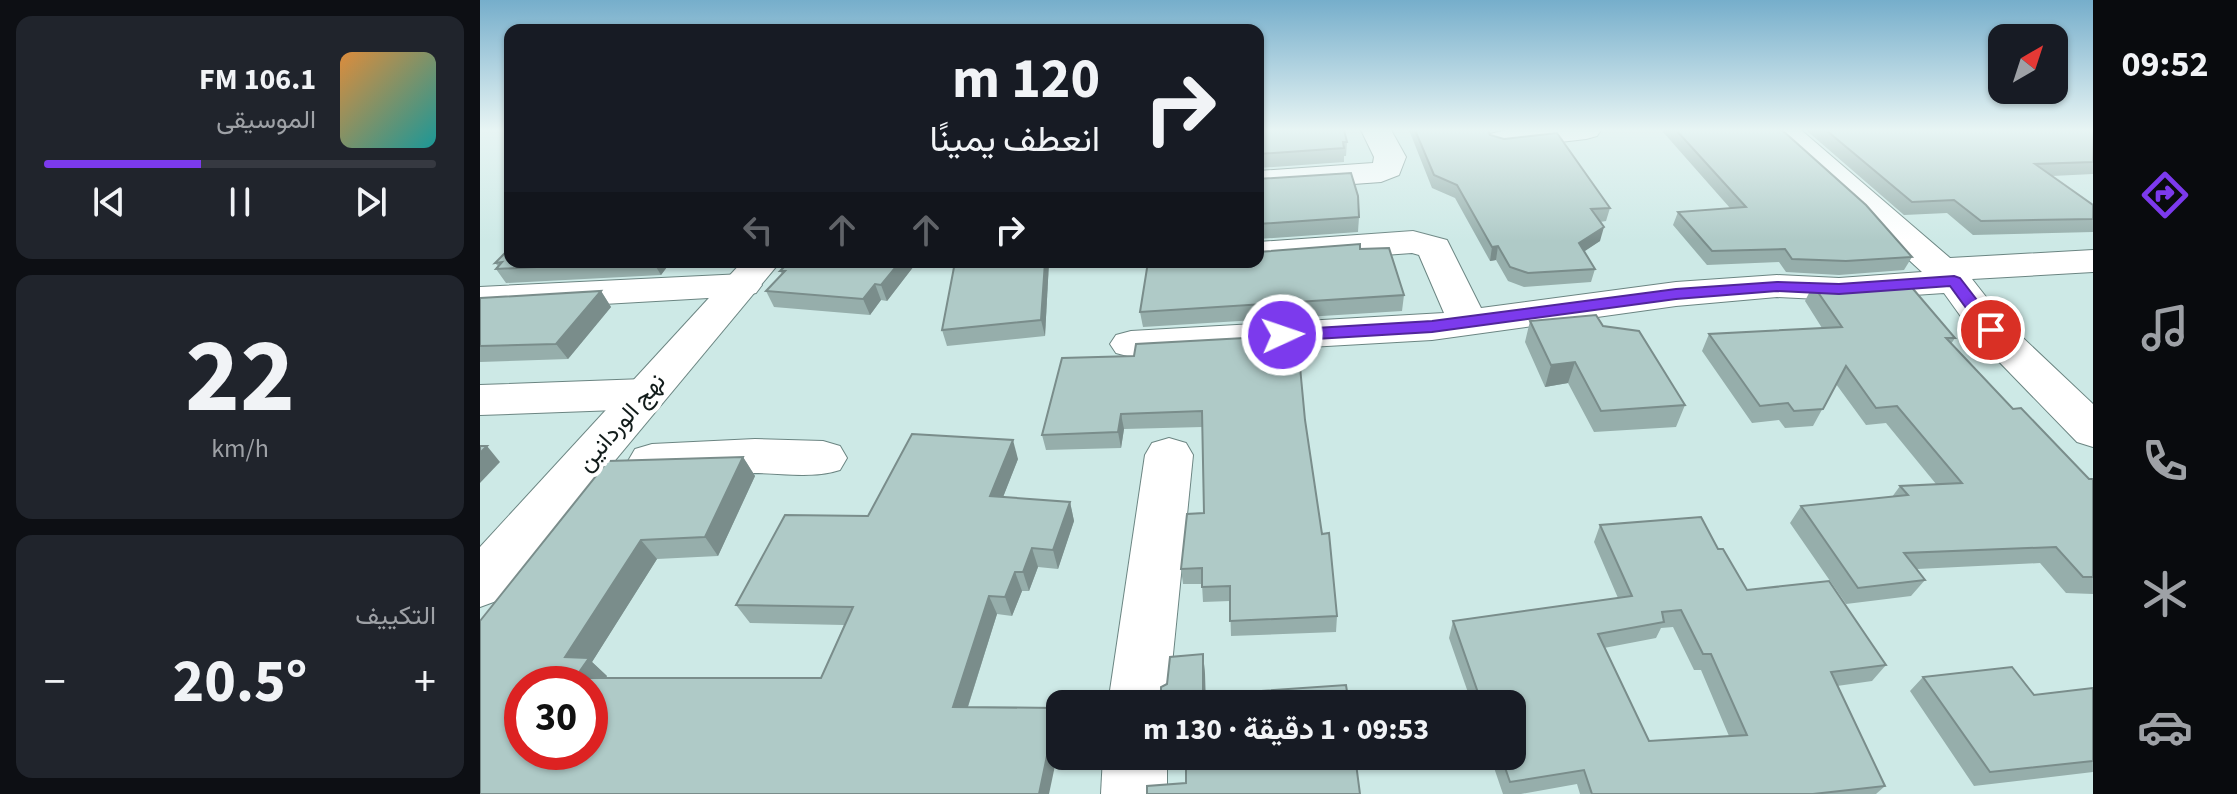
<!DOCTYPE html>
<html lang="ar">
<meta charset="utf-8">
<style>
:root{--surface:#171b24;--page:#20242c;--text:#f1f3f6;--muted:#9ea1a6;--line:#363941;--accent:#7c3aed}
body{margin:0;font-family:"Source Sans 3",Vazirmatn,sans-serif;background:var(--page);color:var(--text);direction:rtl;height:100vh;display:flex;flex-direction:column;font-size:30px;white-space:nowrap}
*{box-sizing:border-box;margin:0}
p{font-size:26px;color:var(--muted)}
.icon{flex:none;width:44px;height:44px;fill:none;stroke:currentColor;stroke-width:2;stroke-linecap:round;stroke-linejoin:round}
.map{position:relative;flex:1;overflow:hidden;direction:ltr}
.sheet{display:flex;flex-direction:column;gap:16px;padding:16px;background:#0d0f14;width:480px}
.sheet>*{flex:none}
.banner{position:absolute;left:24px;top:24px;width:760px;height:244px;border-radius:16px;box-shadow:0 2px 6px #0004;direction:rtl;background:#171b24;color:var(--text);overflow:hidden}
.needle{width:52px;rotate:39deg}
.tools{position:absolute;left:1508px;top:24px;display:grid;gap:16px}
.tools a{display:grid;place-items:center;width:80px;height:80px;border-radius:16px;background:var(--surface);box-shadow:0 2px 6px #0004;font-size:40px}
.speed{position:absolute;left:24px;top:666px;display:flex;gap:16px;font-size:40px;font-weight:700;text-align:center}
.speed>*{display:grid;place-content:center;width:104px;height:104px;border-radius:50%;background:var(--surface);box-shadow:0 2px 6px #0004;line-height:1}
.speed .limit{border:12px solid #d22;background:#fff;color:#111}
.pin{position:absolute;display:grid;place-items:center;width:68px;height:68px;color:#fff;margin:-34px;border:4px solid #fff;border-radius:50%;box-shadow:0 2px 8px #0007}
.me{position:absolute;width:88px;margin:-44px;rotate:87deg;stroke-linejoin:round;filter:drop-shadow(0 0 6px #0008)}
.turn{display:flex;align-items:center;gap:28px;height:168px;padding:0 32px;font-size:36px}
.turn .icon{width:104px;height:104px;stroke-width:2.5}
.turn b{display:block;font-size:56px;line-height:68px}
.lanes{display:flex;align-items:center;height:76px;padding:0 32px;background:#0003;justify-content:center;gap:40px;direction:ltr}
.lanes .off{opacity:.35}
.big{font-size:60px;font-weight:700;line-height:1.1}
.sheet .card{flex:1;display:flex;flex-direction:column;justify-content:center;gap:12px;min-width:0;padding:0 28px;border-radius:16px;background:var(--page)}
.sheet .dial{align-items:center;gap:0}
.dial b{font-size:104px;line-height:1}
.song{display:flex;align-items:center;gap:24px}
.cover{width:96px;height:96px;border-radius:12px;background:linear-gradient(135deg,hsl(30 70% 55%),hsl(180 70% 35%))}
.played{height:8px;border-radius:4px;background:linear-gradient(90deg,var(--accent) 40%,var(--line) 40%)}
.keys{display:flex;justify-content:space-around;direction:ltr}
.heat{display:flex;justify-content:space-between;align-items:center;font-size:44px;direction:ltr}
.trip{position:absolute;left:566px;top:690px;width:480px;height:80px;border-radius:16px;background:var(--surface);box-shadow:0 2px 6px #0004;font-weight:700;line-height:80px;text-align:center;direction:rtl}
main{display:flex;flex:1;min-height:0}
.tab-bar{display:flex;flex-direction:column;width:144px;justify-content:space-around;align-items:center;background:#090b0e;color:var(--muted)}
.tab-bar .icon{width:56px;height:56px}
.tab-bar .active{color:var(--accent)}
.tab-bar b{font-size:36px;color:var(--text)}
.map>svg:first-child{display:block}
</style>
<main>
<nav class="tab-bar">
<b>09:52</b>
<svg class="icon active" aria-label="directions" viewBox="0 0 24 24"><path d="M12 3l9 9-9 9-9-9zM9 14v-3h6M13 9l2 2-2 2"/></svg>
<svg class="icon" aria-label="music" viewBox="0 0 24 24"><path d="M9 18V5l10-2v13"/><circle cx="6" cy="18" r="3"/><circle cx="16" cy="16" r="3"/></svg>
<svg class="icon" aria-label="phone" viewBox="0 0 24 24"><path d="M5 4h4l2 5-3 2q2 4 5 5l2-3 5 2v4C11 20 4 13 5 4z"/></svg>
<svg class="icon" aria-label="climate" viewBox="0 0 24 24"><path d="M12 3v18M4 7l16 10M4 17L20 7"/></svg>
<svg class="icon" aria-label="car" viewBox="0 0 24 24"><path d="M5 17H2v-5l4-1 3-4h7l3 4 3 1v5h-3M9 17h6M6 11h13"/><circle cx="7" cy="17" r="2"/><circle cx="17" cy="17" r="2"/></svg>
</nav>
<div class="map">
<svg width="1613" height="794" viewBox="0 0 1613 794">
<rect width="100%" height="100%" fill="#cde9e6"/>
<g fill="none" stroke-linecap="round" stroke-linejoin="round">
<g stroke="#6b8582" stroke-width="2">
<g id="minor">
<polygon points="881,130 911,130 926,157 919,175 901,182 778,191 778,171 893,163 894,157"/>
<polygon points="1027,130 1121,130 1117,136 1106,139 1021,149 1010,146 1006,140 1010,134"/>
<polygon points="1288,130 1321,130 1470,258 1613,250 1613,272 1492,279 1525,321 1613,404 1613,447 1597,442 1497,339 1464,293 1359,300 1297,297 1196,306 952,340 651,357 636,353 630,344 636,335 651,331 964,313 939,255 932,253 778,264 770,262 778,262 778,242 933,231 967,240 1001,308 1196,282 1297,275 1359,278 1442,272"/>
<polygon points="263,274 276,277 282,285 276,293 263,296 0,311 0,287"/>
<polygon points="164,379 180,383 186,394 180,405 164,409 0,415 0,385"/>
<polygon points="689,438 706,443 713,455 688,704 628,704 665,455 672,443"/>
<path d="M275,439L343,441L360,446L367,458L360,470C331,479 302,473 273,473C235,474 192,484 155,473L148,461L155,449L172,444Z"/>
<polygon points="623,756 687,756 687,794 621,794"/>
</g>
</g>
<g stroke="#6b8582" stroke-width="2">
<polygon id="tertiary" points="262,262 300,262 19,600 0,607 0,547"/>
</g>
<use href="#minor" fill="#fff" fill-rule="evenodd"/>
<use href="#tertiary" fill="#fff" fill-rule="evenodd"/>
</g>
<g fill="#96aeab" fill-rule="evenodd">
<polygon points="778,130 867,142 866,156 864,156 864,162 778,168"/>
<polygon points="929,130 1013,130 1008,132 1010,135 1130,208 1126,221 1120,222 1120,241 1104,251 1115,269 1111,282 1044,287 1028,281 1016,260 1010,261 975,198 952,188"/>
<polygon points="1184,130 1302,130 1432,257 1424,270 1359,275 1306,272 1299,262 1227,265 1193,225 1198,212 1250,208 1183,132"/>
<polygon points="1326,130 1613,130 1613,174 1572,176 1613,205 1613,232 1493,235 1467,213 1424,215"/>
<polygon points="778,179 879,217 878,232 778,239"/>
<polygon points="880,249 924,295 922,311 663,327 660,312"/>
<polygon points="30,262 215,262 213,266 187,267 181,275 26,283 16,269 18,266 15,263"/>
<polygon points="309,262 437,262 407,301 401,300 390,315 294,307 286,291 302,274 300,271"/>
<polygon points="569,262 565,336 467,346 462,330"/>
<polygon points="1333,285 1475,338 1471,344 1533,409 1609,479 1613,479 1613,594 1586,593 1560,563 1437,569 1445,580 1431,596 1366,604 1310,523 1321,506 1412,497 1420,486 1456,484 1406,423 1386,425 1356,384 1333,426 1305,428 1299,420 1272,423 1222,351 1229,334 1342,328 1325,301"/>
<polygon points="121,291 131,307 88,359 0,362 0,298"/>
<polygon points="1050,321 1123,326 1205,405 1196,427 1114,432 1088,383 1065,387 1045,342"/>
<polygon points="582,358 825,420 842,534 857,616 856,632 751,636 750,601 723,602 722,584 703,584 701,569 724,513 722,427 644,429 641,448 566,450 562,435"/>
<polygon points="263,457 275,476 238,556 177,559 112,662 127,676 126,678 341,678 364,625 270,623 256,605 388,516 538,459 523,497 590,502 594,521 578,569 558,567 549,591 542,591 532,616 517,614 488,707 0,794 0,621"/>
<path d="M1120,525L1238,549L1267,590L1406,665L1392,681L1357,686L1405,786L1396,794H1100L1097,784L1041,794H1023L1010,756H1032V704H992L969,638L973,621L1138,598L1114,542ZM1193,627L1214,670H1221L1249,736L1169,741L1124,648L1176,638L1181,628Z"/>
<polygon points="723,654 725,674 725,694 869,704 681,704 681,702 687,684"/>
<polygon points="1443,677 1554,695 1613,688 1613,772 1494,786 1430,691"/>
</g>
<g fill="#7a8d8b">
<polygon points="1124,227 1120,241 1096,257 1099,243"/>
<polygon points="1018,246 1016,260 1010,261 1012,247"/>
<polygon points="173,262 184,262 187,267 181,275"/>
<polygon points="420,262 437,262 407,301 401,285"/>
<polygon points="565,262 569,262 565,336 561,320"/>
<polygon points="395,284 401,300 390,315 383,299"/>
<polygon points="121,291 131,307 88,359 76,344"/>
<polygon points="1095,362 1088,383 1065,387 1071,365"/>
<polygon points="641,414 644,429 641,448 638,432"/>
<polygon points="533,440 538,459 516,515 510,496"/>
<polygon points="7,446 20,462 0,483 0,453"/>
<polygon points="263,457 275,476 238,556 225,537"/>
<polygon points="590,502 594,521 578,569 573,550"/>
<polygon points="161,540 177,559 112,662 127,676 114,696 95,678 85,657"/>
<polygon points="552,548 558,567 549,591 543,572"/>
<polygon points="535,572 542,591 532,616 525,597"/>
<polygon points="509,596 517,614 482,725 473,707"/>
<polygon points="723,654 725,674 726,704 723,695"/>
<polygon points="577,708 580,716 580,742 569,794 559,794"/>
</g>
<g fill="#afcac7" stroke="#7a8d8b" stroke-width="2" fill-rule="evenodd">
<polygon points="778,130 864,130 867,142 863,142 864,148 778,154"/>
<polygon points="935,130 1008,130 1010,135 1024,139 1077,133 1130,208 1111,209 1124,227 1099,243 1115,269 1048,273 1030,267 1018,246 1012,247 977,185 954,175"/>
<polygon points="1196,130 1302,130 1386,205 1432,257 1366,261 1312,259 1305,249 1232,251 1198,212 1266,207"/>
<polygon points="1346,130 1613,130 1613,162 1555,164 1613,205 1613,219 1501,221 1474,200 1432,202"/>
<polygon points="871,173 878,196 879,217 778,224 778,179"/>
<polygon points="880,244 880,249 909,248 924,295 660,312 668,262 778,262 778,252"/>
<polygon points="30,248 30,262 152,262 16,269 22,262 15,263"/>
<polygon points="309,262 420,262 401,285 395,284 383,299 286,291 305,271 300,271"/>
<polygon points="475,262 565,262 561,320 462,330"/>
<polygon points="1428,283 1475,338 1466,338 1533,409 1541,408 1609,479 1613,479 1613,577 1603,577 1576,547 1424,553 1445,580 1378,588 1321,506 1428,495 1420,486 1482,483 1417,406 1396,408 1366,366 1343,409 1314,411 1308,403 1280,406 1229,334 1362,327 1333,285 1368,286"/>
<polygon points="121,291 76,344 0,346 0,298"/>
<polygon points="1116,315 1123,326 1159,331 1205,405 1121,411 1095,362 1071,365 1050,321"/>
<polygon points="817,335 825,420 842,534 849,533 857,616 750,621 750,586 722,587 722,568 701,569 707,514 724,513 722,411 641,414 638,432 562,435 582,358 654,356 656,344"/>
<path d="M432,434L533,440L510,496L590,502L573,550L552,548L543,572H535L525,597L509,596L473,707L577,708L559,794H0V621L128,461L263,457L225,537L161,540L85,657L109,658L95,678H341L373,607L256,605L305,515L388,516ZM42,684H110V752H42Z"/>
<polygon points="0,446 7,446 0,453"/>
<path d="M1221,517L1238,549H1243L1267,590L1349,581L1406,665L1351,672L1405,786L1333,794H1112L1104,770L1030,782L1021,756H1032V704H1002L973,621L1152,596L1120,525ZM1201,610L1223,654H1231L1267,735L1169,741L1118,634L1184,622L1182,612Z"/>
<polygon points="723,654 723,695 866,685 869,704 706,704 706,700 681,702 681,687 687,684 690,657"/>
<polygon points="1532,667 1554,695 1613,688 1613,761 1510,772 1443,677"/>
<polygon points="706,756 875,756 880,794 667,794 667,786 706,783"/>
</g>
<linearGradient id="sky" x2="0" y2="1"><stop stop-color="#76aecb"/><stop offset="0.54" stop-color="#e8f5f4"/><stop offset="1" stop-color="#e8f5f4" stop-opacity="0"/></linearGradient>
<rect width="1613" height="241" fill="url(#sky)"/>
<polygon fill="#7c3aed" stroke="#51269a" stroke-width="2" points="1474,276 1480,278 1517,326 1519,330 1517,334 1505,334 1470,286 1359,294 1297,291 1196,299 952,332 802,341 793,335 802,330 952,321 1196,289 1297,282 1359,284"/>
<g text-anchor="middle" stroke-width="8" stroke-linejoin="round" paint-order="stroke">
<g font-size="24" fill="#121c1b" stroke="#fff">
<text transform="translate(141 422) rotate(-49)" y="8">نهج الوردانين</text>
</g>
</g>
</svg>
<div class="tools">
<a><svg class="needle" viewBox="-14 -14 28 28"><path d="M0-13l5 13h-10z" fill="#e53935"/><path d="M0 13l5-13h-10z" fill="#9ea1a6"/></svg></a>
</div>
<div class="speed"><div class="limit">30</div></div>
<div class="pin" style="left:1511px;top:330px;background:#d93025"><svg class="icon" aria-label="arrive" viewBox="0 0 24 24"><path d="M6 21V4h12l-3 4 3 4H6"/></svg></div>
<svg class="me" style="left:802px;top:335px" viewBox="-20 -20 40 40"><circle r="17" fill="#7c3aed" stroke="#fff" stroke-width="3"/><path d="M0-11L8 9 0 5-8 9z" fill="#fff"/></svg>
<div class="trip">09:53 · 1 دقيقة · 130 m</div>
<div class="banner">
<div class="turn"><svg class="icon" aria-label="right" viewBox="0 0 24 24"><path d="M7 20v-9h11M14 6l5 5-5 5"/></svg><div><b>120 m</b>انعطف يمينًا</div></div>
<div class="lanes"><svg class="icon off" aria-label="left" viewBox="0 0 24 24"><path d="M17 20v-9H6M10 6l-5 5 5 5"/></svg><svg class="icon off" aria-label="ahead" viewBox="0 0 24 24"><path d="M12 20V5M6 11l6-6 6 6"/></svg><svg class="icon off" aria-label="ahead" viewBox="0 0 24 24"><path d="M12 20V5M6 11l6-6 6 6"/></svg><svg class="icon" aria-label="right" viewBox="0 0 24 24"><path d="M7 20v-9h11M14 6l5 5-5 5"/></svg></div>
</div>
</div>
<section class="sheet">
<div class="card">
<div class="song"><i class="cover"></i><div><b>106.1 FM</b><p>الموسيقى</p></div></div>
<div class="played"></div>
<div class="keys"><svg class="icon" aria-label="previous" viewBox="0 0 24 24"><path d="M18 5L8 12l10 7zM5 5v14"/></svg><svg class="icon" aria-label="pause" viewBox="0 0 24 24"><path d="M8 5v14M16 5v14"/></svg><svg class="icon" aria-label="next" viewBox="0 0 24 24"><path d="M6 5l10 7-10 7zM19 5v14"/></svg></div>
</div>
<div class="card dial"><b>22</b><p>km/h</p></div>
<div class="card"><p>التكييف</p>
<div class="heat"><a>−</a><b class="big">20.5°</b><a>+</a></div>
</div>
</section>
</main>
